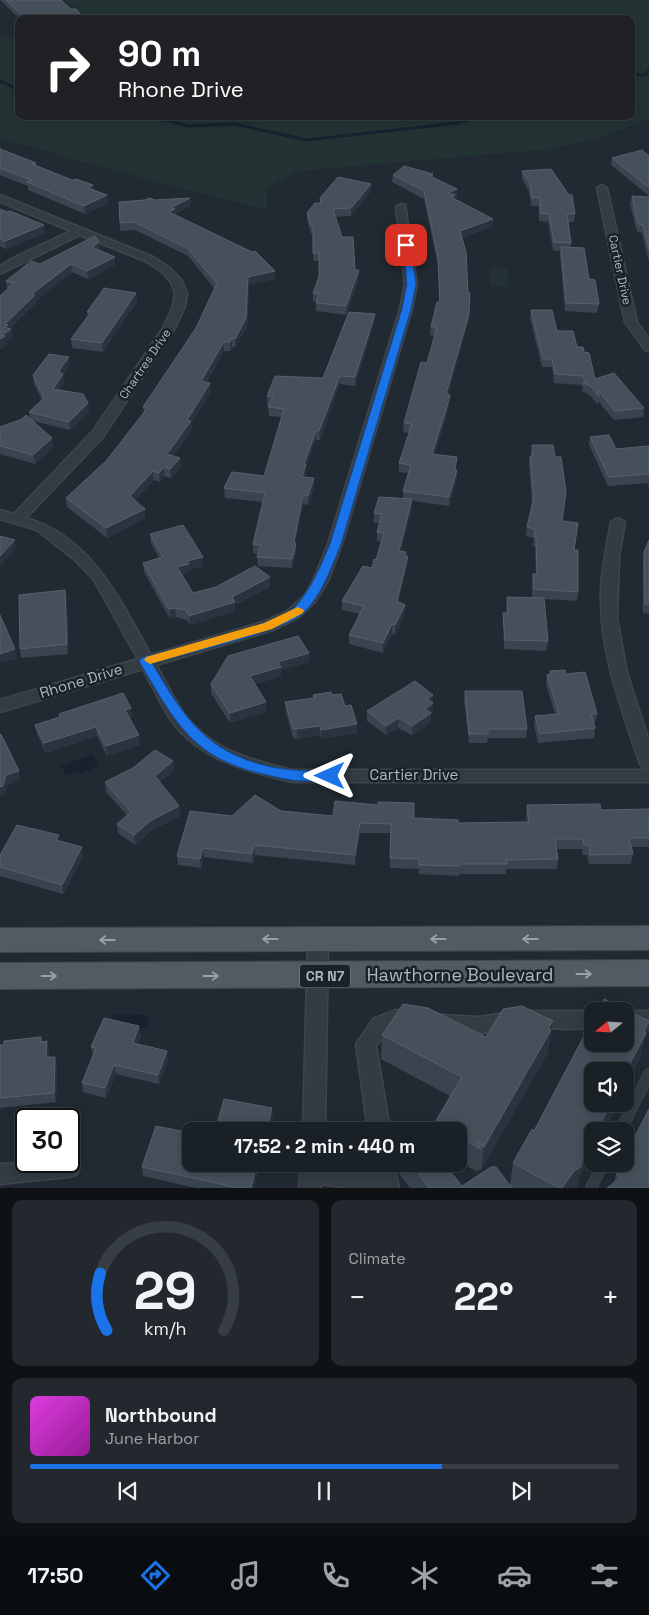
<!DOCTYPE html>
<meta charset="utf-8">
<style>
:root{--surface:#192026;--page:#22282e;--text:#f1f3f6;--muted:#9fa3a7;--line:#373e43;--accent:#1a73e8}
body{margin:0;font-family:"Space Grotesk",sans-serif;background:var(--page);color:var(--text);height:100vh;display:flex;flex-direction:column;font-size:19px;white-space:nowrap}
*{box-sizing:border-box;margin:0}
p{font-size:16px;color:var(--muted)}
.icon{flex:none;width:28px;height:28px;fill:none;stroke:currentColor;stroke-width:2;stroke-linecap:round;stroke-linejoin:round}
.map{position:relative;height:1188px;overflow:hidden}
.panel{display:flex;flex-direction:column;gap:12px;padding:12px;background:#0e1215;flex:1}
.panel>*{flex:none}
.hud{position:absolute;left:15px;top:15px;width:620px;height:105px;border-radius:10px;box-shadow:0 2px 12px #0003,0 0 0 1px var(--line);background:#202124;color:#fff;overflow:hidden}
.needle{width:32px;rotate:252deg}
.buttons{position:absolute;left:584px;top:1002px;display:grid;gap:10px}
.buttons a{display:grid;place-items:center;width:50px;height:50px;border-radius:10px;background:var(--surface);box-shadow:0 2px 12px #0003,0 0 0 1px var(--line);font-size:25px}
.speed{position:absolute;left:15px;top:1108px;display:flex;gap:10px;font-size:25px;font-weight:700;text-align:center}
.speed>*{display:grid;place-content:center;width:65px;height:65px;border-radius:50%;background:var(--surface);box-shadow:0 2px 12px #0003,0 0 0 1px var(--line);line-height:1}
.speed .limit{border:2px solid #111;border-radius:8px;background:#fff;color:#111}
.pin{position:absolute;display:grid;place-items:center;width:42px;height:42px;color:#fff;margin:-21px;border-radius:10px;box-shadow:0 2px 8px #0006}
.me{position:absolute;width:55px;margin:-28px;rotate:270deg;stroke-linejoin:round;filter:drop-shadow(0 0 4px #0008)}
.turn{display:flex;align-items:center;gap:18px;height:105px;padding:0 20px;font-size:22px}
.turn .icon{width:65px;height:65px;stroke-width:2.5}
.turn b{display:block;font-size:35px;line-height:42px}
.big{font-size:38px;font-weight:600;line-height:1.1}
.panel .card{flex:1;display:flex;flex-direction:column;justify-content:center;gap:8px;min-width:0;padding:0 18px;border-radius:10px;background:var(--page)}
.panel .dial{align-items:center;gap:0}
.dial svg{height:130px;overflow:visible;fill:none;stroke:var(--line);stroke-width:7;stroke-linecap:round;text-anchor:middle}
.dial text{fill:var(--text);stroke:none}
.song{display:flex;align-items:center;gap:15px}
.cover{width:60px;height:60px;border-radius:8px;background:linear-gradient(135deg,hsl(300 70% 55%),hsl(300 70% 35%))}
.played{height:5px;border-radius:2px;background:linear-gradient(90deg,var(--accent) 70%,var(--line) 70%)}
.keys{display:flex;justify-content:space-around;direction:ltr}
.heat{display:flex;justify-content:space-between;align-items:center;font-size:28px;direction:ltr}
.panel .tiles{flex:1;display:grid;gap:12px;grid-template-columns:1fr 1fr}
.card:last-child{grid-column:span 2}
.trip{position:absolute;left:182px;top:1122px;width:285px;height:50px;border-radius:10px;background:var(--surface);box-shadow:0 2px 12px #0003,0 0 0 1px var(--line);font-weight:600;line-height:50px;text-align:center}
.menu{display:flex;height:80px;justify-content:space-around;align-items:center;background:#0a0d0f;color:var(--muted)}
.menu .icon{width:35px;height:35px}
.menu .on{color:var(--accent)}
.menu b{font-size:22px;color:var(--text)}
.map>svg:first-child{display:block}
</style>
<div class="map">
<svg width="649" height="1188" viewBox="0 0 649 1188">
<rect width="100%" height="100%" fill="#212a32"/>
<g fill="#233334">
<polygon points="64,0 649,0 649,119 595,139 551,149 298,171 267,187 267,210 101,167 0,138 0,36 19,39 19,116 631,116 631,19 91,19"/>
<polygon points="490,268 507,269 508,287 490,286"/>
</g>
<g fill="#17222e">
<polygon points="93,754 99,766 80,774 79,771 66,775 61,766"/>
<polygon points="115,1014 148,1015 147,1029 110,1022"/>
</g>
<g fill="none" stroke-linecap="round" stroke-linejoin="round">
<g stroke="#17222e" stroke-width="3">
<polyline points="631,74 646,75 649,70"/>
<polyline points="0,81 19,90"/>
<polyline points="150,116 188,126 234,124 307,140 457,123 481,116"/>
</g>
<g stroke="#3e454d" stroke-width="12">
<g id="service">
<polyline points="620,1131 649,1074"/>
<polyline points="591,1188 603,1164"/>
</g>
</g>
<g stroke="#3e454d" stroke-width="3">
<g id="minor">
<polygon points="602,185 607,188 637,322 649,339 649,351 645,350 625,322 597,188"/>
<path d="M0,195L153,257L169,267L182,281L187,293L185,306L175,328L103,437L26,518C93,538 119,599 151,655L263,622L287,611L305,595L313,581L328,544L400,309L405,284L396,207L401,204L405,205L417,284L412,309L342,544L328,581L315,602L298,618L273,630L156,665C165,680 173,697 183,712C209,749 250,760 292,770H647L643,768L640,764C621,707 599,651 601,590C602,567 607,544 611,522L618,518L625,522L619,557L617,618L627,673L649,741V782H292C246,771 200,760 171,720C160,704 152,685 143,669L0,712V700L138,659L94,580L75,560L37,530L0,519V510L14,514L93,431L163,328L173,306L175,293L171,282L161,271L145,261L80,235L0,274V266L17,256L71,231L0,202Z"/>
<polygon points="318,931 325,933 328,939 325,1131 303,1131 308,939 311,933"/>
<polygon points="396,1010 420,1014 423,1020 420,1026 413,1029 392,1028 376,1045 390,1131 368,1131 356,1044 373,1019"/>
<path d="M517,1011H592V1028C568,1030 543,1027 519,1029C490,1030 462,1040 434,1030L431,1024L434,1018L441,1015L480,1017Z"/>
<rect x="625" y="1011" width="24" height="18"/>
<polygon points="69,1157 77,1160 80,1167 77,1174 69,1177 0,1184 0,1164 69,1161"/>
<polygon points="301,1164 325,1164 373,1171 372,1164 394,1164 399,1188 347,1188 321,1184 321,1188 299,1188"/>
</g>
</g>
<g stroke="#3e454d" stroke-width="2">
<g id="primary">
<polygon points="649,926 649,950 0,952 0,928"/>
<polygon points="649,960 649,986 0,989 0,963"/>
</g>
</g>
<use href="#service" stroke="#343c43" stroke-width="10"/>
<use href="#minor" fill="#343c43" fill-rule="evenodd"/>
<use href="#primary" fill="#525b63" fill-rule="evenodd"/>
</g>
<g fill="#3a444f">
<polygon points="0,0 61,0 71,9 85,19 20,19"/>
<polygon points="0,147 2,149 36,163 36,166 94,190 108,203 85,214 28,190 28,186 0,175"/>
<polygon points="649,156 649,196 611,165 612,158"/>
<polygon points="522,171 575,214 574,222 568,222 571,243 571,247 589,279 599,304 597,313 565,311 560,255 560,251 553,250 548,222 539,221 539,206 531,206 529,192 522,178"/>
<polygon points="433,174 433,177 457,197 455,199 493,219 492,226 462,238 468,322 448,394 450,395 449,403 446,419 434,455 456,470 457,470 457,479 449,506 412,501 412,508 401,551 406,556 407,565 398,602 405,605 405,614 395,635 392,634 383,653 349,644 349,635 360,614 342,610 342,601 372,568 376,560 381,542 377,541 377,532 380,523 374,523 374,513 403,499 403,491 408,473 399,472 399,463 409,433 403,432 404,423 427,363 435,336 430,335 431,327 439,302 438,265 424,199 392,182 393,175"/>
<polygon points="371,191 351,216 335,217 342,237 355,270 359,270 359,279 346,315 316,311 316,302 313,301 313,293 319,277 319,261 313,261 313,234 311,234 307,220 307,213 320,203 320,198"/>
<polygon points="632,196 649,197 649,259 648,259 642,233 637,232 630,204"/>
<polygon points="155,200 190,206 175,214 275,271 275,279 249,285 247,327 235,347 232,347 230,351 224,351 206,382 211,392 191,423 192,430 173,456 181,467 171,478 164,476 160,482 154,480 135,501 145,518 107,538 67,507 66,498 107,460 144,412 143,407 196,328 214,288 188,256 135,230 120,231 120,223"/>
<polygon points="0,209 45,233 6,249 0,246"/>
<polygon points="99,242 100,250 115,265 88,279 72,272 35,301 36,303 9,329 11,329 12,338 6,342 7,345 0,349 7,289 6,281 40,264"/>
<polygon points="136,293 137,301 103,352 72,348 71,339 88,317 87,312"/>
<polygon points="531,310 584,352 595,379 644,408 643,417 614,420 598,401 598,405 590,395 582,391 583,387 581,385 554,383 552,367 542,367 530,318"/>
<polygon points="375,314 374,323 355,386 340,384 320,440 316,440 306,466 306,473 305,477 314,478 314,487 308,505 303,504 295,543 296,553 292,568 258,566 257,557 258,554 253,553 253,544 263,502 225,498 224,488 264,476 282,417 269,416 268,407 269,405 267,405 267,396 323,378"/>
<polygon points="70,365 63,375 64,383 59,390 88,403 89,412 70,430 33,421 52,438 53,447 35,464 0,454 0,427 30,419 29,412 42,400 34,384 33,375"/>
<polygon points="590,437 616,449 649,446 649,488 647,483 608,486 589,445"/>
<polygon points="532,445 574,550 578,592 577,601 544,599 548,641 546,651 504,649 503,622 503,613 506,613 507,597 532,598 532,583 533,574 536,574 535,547 533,546 534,538 526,536 527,527 532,503 529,465 530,456 531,456"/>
<polygon points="150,534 203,557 203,566 189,570 189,573 182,575 193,593 270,577 270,587 235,605 235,611 190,625 187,620 176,617 170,619 144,572 143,563 159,558 151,543"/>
<polygon points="649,540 649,614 643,613 643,561 644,552"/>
<polygon points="67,599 68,654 21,658 20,649"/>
<polygon points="309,662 281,670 281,676 255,684 266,702 266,712 230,723 211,693 211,684"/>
<polygon points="550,671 566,674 597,714 595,723 594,723 595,728 594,738 538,743 534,725 535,716 555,714 546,684 547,675 549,675"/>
<polygon points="465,691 527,729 526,738 488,738 487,743 469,743 464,700"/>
<polygon points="313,695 332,695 345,706 357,724 357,733 321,739 320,735 297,739 293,738 286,712 285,702 313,698"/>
<polygon points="433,703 433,713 431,714 431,723 412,735 398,728 386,735 367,721 367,711"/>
<polygon points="131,708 132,717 129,718 140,745 107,756 97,736 46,753 37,734 35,725 59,717 59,714"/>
<polygon points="173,761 174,771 160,782 180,816 151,831 135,845 118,833 117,824 127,815 106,792 105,782"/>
<polygon points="527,805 601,810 649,809 649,847 632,847 633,854 631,864 589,864 587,855 583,855 582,849 556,849 558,859 557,869 506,869 506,874 459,874 459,876 419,874 419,869 390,868 390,833 360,833 355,865 255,855 253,863 204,857 201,868 178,865 177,856 232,816 281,811 333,816 414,818 458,823 527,822 526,815"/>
<polygon points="60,842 83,856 63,894 0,876 0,855"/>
<polygon points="553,1021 547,1054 481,1170 478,1169 478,1172 459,1162 459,1131 433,1131 434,1124 450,1096 381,1059 382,1035 486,1037"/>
<polygon points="649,1022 640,1057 625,1087 625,1071 592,1104 618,1104 618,1106 604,1131 592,1131 579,1177 577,1188 410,1188 397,1171 398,1164 444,1164 462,1186 510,1184 513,1163 534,1131"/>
<polygon points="141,1036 137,1044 167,1051 168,1060 159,1084 116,1074 106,1098 83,1092 82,1083 93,1055 91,1047"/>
<polygon points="42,1042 49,1051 48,1057 57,1066 56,1102 0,1108 0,1045"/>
<polygon points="191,1164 260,1164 254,1188 196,1188 143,1176 142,1167"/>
<polygon points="616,1174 649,1188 614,1182"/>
</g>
<g fill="#2b343e">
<polygon points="371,184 371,191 351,216 351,208"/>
<polygon points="93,185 94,193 88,188"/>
<polygon points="457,189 457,197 455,198 454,203 448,193"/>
<polygon points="107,195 108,203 85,214 84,206"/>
<polygon points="190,198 190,206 175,214 175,217 169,212 171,208"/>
<polygon points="493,219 492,226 460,239 460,231"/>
<polygon points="44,225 45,233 6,249 5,241"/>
<polygon points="99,242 100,250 92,247"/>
<polygon points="115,257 115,265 88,279 87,271"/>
<polygon points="71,264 72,272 35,301 36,303 9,329 11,329 12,338 6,342 7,345 0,349 0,339 5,324 32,294"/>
<polygon points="359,270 359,279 346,315 346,306"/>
<polygon points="275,271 275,279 249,285 247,327 235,347 235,339 248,277"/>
<polygon points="136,293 137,301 103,352 102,343"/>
<polygon points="375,314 374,323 355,386 355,377"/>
<polygon points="469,314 468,322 446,403 446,394"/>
<polygon points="232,338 232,347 230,351 230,342"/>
<polygon points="224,342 224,351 201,389 201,381"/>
<polygon points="69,357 70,365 63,375 64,383 54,398 53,389 60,369"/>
<polygon points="340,376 340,384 320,440 319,431"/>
<polygon points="210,383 211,392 191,423 192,430 168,463 167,454"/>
<polygon points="450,395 449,403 446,419 432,463 432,454"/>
<polygon points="88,403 89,412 70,430 69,422"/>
<polygon points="316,431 316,440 306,466 306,473 302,486 302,477 304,464"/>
<polygon points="52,438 53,447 35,464 33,455"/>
<polygon points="180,458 181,467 171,478 170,469"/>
<polygon points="164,467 164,476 160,482 159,473"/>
<polygon points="457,470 457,479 449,506 449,497"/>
<polygon points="153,471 154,480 131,505 130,496"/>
<polygon points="314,478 314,487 308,505 308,496"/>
<polygon points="303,495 303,504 294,551 294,542"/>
<polygon points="412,499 412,508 399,560 399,551"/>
<polygon points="145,509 145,518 107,538 106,528"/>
<polygon points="15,540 16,549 0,567 0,556"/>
<polygon points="296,544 296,553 292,568 292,559"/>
<polygon points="408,556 407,565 396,610 397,601"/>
<polygon points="203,557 203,566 189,570 189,573 178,576 177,567 187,561"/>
<polygon points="270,577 270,587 235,605 235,611 190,625 189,616 232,597"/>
<polygon points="65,590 67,599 68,654 67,644"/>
<polygon points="405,605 405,614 395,635 395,625"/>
<polygon points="175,608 176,617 170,619 169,609"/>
<polygon points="392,624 392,634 383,653 383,643"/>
<polygon points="15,649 17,659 0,663 0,654"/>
<polygon points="309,653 309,662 281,670 281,676 250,685 250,676 278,662"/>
<polygon points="433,695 433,713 431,714 431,723 412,735 412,726 427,699"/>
<polygon points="266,702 266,712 230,723 230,713"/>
<polygon points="131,708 132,717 126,719 125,710"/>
<polygon points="399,718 398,728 386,735 386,726"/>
<polygon points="357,724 357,733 321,739 321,730"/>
<polygon points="320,726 320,735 297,739 297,729"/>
<polygon points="96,727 97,736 46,753 44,743"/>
<polygon points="139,735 140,745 107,756 106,746"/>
<polygon points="173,761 174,771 156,785 155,776"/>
<polygon points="19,771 21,780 8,785 5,795 0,797 0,787 6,775"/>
<polygon points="179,806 180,816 151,831 135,845 134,835 150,821"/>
<polygon points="360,823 360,833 355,865 355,855"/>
<polygon points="59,835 60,844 56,840"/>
<polygon points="254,845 255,855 253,863 252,854"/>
<polygon points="82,847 83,856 63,894 62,885"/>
<polygon points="203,848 204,857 201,868 200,859"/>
<polygon points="553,1021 547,1054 481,1170 484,1147"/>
<polygon points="649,1021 640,1057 625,1087 625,1073 644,1031"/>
<polygon points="139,1026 141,1036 134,1053 133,1043"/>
<polygon points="47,1041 49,1051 48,1067 46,1057"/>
<polygon points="167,1051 168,1060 159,1084 158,1075"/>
<polygon points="55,1057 57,1066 56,1102 54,1093"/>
<polygon points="114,1065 116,1074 106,1098 105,1088"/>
<polygon points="611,1104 618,1104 618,1106 604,1131 596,1131"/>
<polygon points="272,1108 273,1118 269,1131 266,1131"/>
<polygon points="592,1138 592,1153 579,1177 577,1188 562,1188 582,1157"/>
<polygon points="257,1164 260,1164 254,1188 251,1188"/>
</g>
<g fill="#46505b" stroke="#57606b">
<polygon points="6,0 61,0 71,9 76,9 85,19 26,19"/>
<polygon points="0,149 36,163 32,164 72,180 76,179 93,185 88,188 107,195 84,206 27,182 32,180 0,168"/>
<polygon points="642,150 649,156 649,188 612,158"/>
<polygon points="404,166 433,174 430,176 457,189 448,193 455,195 451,197 493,219 460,231 466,252 468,292 470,293 469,314 446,394 450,395 446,410 432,454 457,457 455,470 457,470 449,497 403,491 411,465 399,463 412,424 404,423 421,362 427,363 437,327 431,327 437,302 440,302 438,257 424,191 393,175"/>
<polygon points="551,169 569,195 572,195 575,214 567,214 571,243 554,242 549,214 540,213 540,198 532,198 530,184 522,171"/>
<polygon points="338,177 371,184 351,208 333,209 342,237 353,237 355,270 359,270 346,306 316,303 319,293 313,293 319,277 319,253 313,253 313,226 311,226 307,213 315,203 321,203 320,198"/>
<polygon points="632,196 649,197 649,250 643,225 638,224"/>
<polygon points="149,198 155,200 190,198 171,208 175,209 169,212 252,252 255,251 275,271 248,277 246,318 235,339 232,338 230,342 224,342 201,381 210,383 187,420 191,421 167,454 180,458 170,469 164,467 159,473 153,471 130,496 145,509 106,528 66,498 107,460 148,407 143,407 196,328 217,283 187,248 134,222 120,223 119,202 145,200"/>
<polygon points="0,209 7,212 10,211 44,225 5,241 0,238"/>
<polygon points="95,236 99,242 92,247 115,257 87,271 71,264 32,294 35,295 5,324 8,325 4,327 11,329 2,335 5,336 0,339 0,296 14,283 6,281 31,261 40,264"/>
<polygon points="561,247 584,248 589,279 595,280 599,304 566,303"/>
<polygon points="104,288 136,293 102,343 71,339 91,312 87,312"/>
<polygon points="531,310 552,310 557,331 573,331 577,347 583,347 584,352 589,353 595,379 614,373 644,408 615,411 598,390 599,397 591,386 583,383 587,382 582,376 555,374 552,359 543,359"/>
<polygon points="349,312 375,314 355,377 340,376 319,431 316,431 304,464 306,464 302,477 314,478 308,496 303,495 294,542 296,544 292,559 257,557 261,545 253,544 265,493 224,488 232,472 264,476 284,409 268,407 273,397 267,396 275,376 323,378"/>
<polygon points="49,354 69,357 60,369 59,372 63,374 53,389 83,394 88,403 69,422 29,412 44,398 33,375"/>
<polygon points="26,415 52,438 33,455 0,446 0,427 22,419"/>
<polygon points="609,435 616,449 649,446 649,475 649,474 609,477 590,437"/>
<polygon points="532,445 553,445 555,457 561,457 566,492 562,521 578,523 574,550 578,550 578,592 534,589 533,574 537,574 536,537 534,537 535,529 527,527 534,497 530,456 533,456"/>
<polygon points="379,497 412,499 399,551 406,552 405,556 408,556 397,601 405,605 395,625 392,624 383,643 349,635 364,606 342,601 363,566 372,568 374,559 376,560 384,533 377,532 382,514 374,513"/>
<polygon points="183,525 203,557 187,561 189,564 177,567 193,593 216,587 255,566 270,577 232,597 235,602 189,616 186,610 175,608 169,609 143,563 163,557 150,534"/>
<polygon points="0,536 15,540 0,556"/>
<polygon points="649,540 649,604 645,604 644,552"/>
<polygon points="65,590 67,644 20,649 19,595"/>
<polygon points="507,597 544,598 548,641 505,640 503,613 508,613"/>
<polygon points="0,615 15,649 0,654"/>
<polygon points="298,636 309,653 278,662 281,667 250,676 266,702 230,713 211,684 228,656"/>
<polygon points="565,670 566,674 585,672 597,714 591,714 595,728 540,734 535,716 559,714 547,675 551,674 550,671"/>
<polygon points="415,681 433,695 427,699 433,703 425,709 431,713 412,726 399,718 386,726 367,711"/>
<polygon points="465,691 522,691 527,729 488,729 488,734 469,734"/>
<polygon points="331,692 332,695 341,694 345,706 351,705 357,724 321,730 320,726 297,729 293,728 285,702 314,698 313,695"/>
<polygon points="123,693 131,708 125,710 139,735 106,746 96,727 44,743 35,725 60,717 59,714"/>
<polygon points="1,734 19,771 6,775 3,786 0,787 0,735"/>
<polygon points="155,750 173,761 155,776 179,806 150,821 134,835 117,824 131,812 105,782 133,768"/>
<polygon points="255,795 281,811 333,816 335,801 378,805 378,802 414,803 414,818 458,820 458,823 529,822 527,805 600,804 601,810 649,809 649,838 629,838 633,854 590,855 589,845 584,845 583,839 555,839 558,859 506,860 507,864 459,864 459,866 419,865 419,859 390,858 391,824 360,823 355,855 254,845 252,854 203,848 200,859 177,856 190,811 232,816"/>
<polygon points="17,825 59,835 56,840 82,847 62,885 0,867 0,855"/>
<polygon points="604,999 649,1021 644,1031 646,1033 625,1073 625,1071 592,1071 592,1104 611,1104 596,1131 592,1131 592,1138 582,1157 581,1167 574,1171 562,1188 559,1188 513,1163 532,1129 534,1131 592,1021 592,1044 625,1044 625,1011 598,1011"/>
<polygon points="403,1004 428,1008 486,1037 503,1009 522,1006 553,1021 548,1028 551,1030 484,1147 476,1142 481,1149 459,1137 459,1131 448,1131 434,1124 462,1077 382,1035"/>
<polygon points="104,1018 139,1026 133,1043 167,1051 158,1075 114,1065 105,1088 82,1083 96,1048 91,1047"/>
<polygon points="41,1037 41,1042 47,1041 46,1057 55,1057 54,1093 0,1098 0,1045 4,1045 4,1041"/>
<polygon points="224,1099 272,1108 266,1131 215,1131"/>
<polygon points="649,1109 649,1188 607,1188 620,1178 616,1174 621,1164 625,1164 625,1156"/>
<polygon points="156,1126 191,1133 191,1164 257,1164 251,1188 239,1188 142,1167"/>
<polygon points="411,1164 444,1164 462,1186 491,1167 496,1167 512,1188 429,1188"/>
</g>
<defs><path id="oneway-shaft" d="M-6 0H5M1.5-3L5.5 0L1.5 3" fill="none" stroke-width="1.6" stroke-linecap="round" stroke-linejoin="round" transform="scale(1.25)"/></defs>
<g stroke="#98a0a9">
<use href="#oneway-shaft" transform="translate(270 939) rotate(180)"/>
<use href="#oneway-shaft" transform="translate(438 939) rotate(180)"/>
<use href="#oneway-shaft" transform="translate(530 939) rotate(-180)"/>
<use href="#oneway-shaft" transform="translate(107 940) rotate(180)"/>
<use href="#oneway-shaft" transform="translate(584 974)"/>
<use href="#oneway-shaft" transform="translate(49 976)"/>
<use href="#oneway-shaft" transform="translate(211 976)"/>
</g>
<path fill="#1a73e8" stroke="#114b97" d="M403,244L410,245L416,284L411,309L341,544C331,568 322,596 302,614C281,632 183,654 152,663C180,710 200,746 256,763C278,770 300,771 324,771C329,771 334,770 337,776C332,784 313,781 304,781C290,781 277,777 263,774C191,758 174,720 139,661L141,658C170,650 278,625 294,608C312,589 320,567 330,544L402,309L407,284Z"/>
<polygon fill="#f59e0b" points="298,607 304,610 303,613 272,629 150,664 144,660 146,657 264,623"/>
<g text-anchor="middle" stroke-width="5" stroke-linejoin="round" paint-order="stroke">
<g font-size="12" fill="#afb7c0" stroke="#1a2128">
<text transform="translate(620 270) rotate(78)" y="4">Cartier Drive</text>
<text transform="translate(145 364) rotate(-56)" y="4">Chartres Drive</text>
</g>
<rect fill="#1a2128" stroke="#828a92" stroke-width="1" x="300" y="964.5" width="50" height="23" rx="4"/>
<g font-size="14" font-weight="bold" fill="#afb7c0">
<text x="325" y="981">CR N7</text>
</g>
<g font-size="15" fill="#afb7c0" stroke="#1a2128">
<text transform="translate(81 681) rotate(-17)" y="5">Rhone Drive</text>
<text x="414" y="780">Cartier Drive</text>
</g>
<g font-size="18" fill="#afb7c0" stroke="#1a2128">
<text x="460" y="981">Hawthorne Boulevard</text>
</g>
</g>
</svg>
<div class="buttons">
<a><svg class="needle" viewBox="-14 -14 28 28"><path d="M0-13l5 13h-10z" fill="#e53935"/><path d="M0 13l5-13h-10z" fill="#9fa3a7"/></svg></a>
<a><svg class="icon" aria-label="sound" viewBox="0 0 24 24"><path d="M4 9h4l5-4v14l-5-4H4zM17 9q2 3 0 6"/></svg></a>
<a><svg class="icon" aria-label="layers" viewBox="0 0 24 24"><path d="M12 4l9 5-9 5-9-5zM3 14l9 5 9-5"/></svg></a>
</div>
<div class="speed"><div class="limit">30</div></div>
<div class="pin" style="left:406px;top:245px;background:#d93025"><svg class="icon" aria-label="arrive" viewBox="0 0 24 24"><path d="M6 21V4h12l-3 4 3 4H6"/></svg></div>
<svg class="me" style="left:330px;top:776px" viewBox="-20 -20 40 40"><path d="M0-17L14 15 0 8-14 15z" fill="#1a73e8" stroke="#fff" stroke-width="4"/></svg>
<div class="trip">17:52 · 2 min · 440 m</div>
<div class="hud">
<div class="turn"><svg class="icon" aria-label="right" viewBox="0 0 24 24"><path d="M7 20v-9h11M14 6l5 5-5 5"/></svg><div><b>90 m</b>Rhone Drive</div></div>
</div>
</div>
<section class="panel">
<div class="tiles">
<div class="card dial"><svg viewBox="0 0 100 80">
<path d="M14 69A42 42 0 1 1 86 69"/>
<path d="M14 69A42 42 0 0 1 10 34" stroke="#1a73e8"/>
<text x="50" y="56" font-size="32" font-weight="700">29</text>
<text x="50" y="72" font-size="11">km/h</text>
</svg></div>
<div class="card"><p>Climate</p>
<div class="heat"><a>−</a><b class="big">22°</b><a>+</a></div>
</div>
<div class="card">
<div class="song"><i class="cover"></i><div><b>Northbound</b><p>June Harbor</p></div></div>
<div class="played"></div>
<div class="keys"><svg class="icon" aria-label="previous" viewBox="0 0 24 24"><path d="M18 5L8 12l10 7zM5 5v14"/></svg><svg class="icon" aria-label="pause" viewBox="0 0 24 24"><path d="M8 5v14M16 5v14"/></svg><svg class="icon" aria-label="next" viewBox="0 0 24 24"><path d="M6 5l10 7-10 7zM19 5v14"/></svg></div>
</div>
</div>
</section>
<nav class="menu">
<b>17:50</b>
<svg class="icon on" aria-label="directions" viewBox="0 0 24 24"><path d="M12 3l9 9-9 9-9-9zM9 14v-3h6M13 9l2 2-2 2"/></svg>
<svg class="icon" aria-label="music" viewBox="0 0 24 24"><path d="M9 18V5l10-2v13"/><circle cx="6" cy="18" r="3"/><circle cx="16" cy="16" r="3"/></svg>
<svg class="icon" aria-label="phone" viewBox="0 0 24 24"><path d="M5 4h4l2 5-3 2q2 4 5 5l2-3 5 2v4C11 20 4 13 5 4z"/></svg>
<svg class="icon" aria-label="climate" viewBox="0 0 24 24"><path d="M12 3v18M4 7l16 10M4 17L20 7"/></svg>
<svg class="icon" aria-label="car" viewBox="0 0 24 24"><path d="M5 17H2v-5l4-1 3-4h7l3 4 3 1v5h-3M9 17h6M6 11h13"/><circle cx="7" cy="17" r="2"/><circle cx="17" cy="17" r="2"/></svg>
<svg class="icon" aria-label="filters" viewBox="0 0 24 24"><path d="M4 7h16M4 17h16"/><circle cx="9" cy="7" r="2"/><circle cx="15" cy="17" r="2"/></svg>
</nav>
